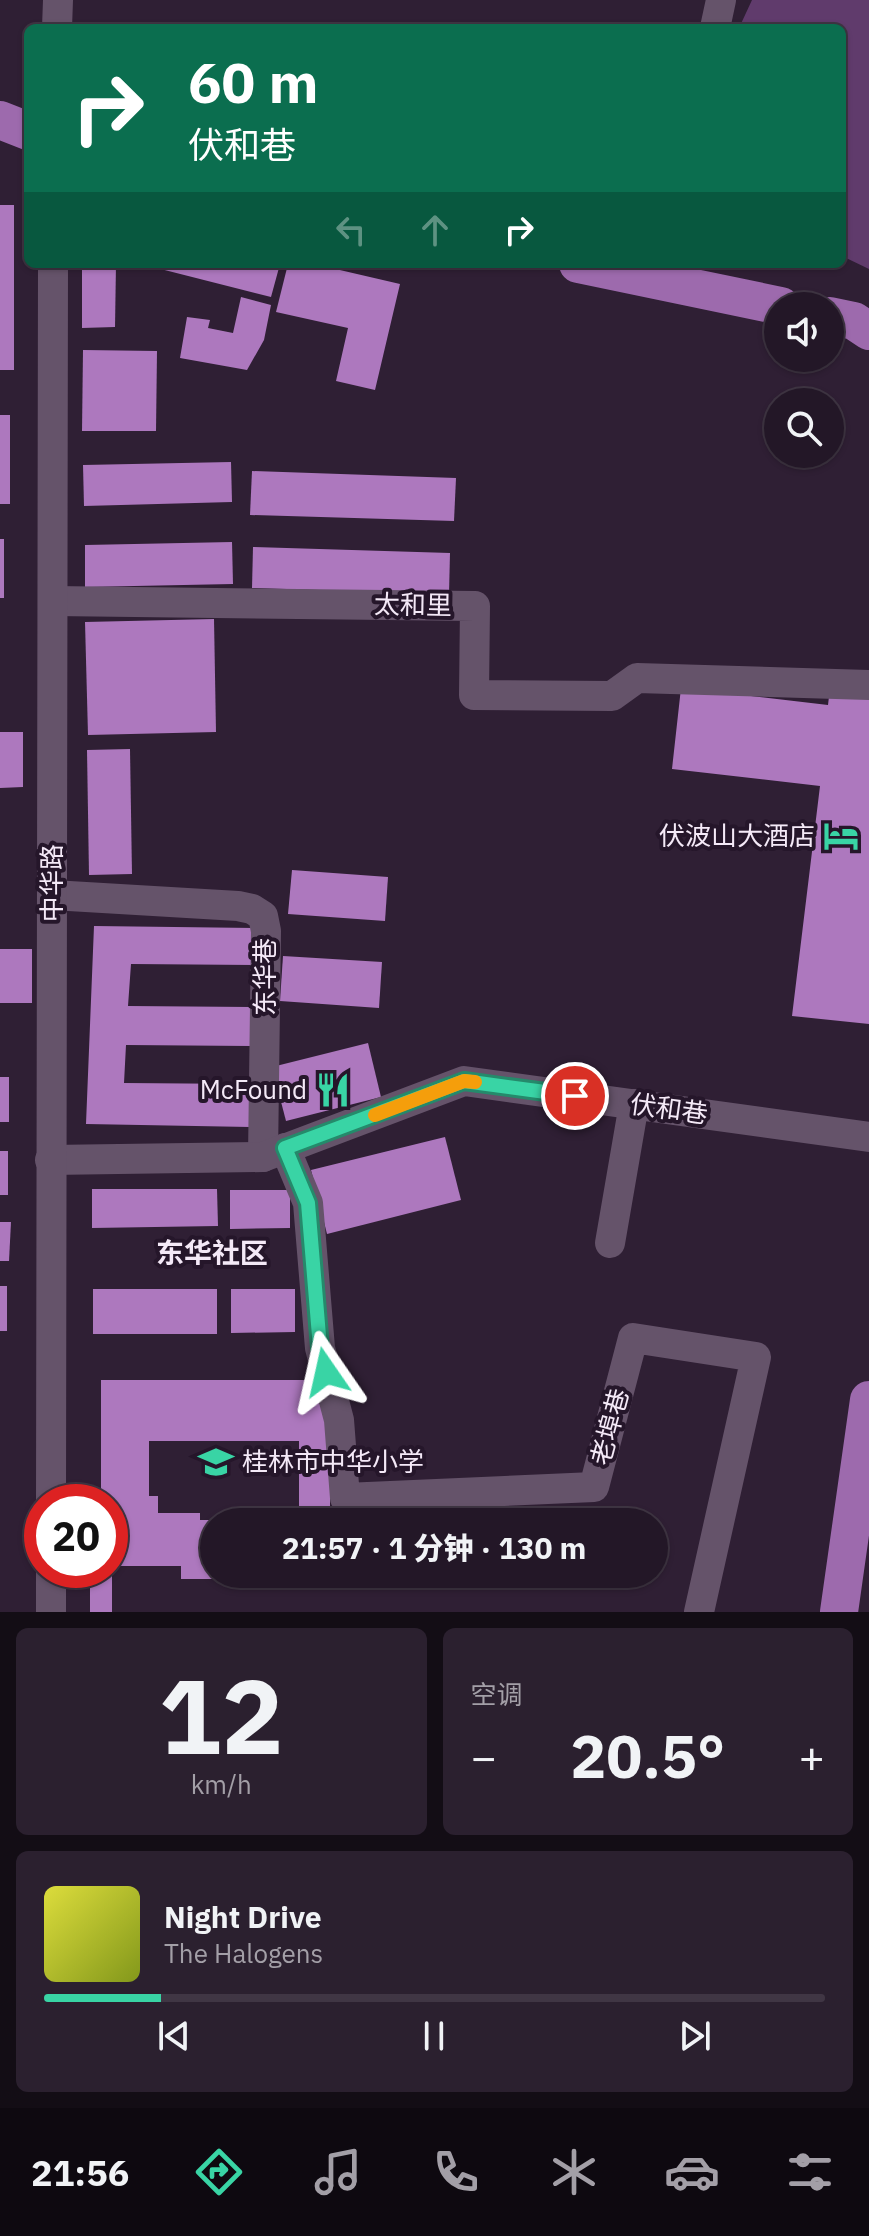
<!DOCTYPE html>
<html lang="zh">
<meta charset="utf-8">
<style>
:root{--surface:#231727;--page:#2b202f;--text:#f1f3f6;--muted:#a39fa7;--line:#403644;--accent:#39d4a5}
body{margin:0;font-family:"IBM Plex Sans","Noto Sans SC",sans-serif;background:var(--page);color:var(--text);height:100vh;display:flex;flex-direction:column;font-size:30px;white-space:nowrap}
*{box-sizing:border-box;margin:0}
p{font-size:26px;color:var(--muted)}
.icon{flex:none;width:44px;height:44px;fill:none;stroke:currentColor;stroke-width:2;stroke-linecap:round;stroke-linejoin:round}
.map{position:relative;height:1612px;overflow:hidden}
.details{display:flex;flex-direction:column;gap:16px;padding:16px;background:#130d15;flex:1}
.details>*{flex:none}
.hud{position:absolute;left:24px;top:24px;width:822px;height:244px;border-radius:12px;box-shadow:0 2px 6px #0004,0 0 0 2px var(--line);background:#0b6e4f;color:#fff;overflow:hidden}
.buttons{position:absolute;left:764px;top:292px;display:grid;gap:16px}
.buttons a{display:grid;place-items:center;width:80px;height:80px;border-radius:50%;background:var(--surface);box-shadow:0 2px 6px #0004,0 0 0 2px var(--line);font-size:40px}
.speed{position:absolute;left:24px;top:1484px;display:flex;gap:16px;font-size:40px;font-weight:700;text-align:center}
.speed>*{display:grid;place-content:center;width:104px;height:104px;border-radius:50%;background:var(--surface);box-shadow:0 2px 6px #0004,0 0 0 2px var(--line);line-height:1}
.speed .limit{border:12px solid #d22;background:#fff;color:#111}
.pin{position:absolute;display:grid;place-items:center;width:68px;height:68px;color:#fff;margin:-34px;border:4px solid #fff;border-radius:50%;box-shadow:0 2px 8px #0007}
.me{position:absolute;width:88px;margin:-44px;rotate:349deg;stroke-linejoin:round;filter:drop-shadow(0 0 6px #0008)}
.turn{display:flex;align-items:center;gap:28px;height:168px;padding:0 32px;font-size:36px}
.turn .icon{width:104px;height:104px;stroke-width:2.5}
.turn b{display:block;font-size:56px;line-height:68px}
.lanes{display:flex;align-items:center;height:76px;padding:0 32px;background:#0003;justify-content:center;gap:40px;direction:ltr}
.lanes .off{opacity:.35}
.big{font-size:60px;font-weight:800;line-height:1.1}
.details .card{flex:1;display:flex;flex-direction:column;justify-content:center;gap:12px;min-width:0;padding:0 28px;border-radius:12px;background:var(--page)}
.details .dial{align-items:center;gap:0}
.dial b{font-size:104px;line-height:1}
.song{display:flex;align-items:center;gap:24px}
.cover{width:96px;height:96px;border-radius:12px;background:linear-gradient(135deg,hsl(60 70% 55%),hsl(70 70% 35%))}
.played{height:8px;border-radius:4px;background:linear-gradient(90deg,var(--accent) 15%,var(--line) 15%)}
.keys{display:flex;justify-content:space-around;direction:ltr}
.heat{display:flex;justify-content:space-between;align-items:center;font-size:44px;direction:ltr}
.details .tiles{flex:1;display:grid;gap:16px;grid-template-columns:1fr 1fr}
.card:last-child{grid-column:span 2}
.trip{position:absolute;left:200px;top:1508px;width:468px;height:80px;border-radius:40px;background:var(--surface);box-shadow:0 2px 6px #0004,0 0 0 2px var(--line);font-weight:800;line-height:80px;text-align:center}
.dock{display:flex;height:128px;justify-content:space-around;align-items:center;background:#0e0910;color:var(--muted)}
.dock .icon{width:56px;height:56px}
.dock .current{color:var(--accent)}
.dock b{font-size:36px;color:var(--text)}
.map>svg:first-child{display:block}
</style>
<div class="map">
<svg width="869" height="1612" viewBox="0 0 869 1612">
<rect width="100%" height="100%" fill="#2f1f34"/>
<polygon fill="#603b6c" points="752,0 869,0 869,269 842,256 842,28 739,28"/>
<g fill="#ad78be">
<rect x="0" y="205" width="14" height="165"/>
<polygon points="82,264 116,264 115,327 82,328"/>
<polygon points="141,264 280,264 271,297"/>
<polygon points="288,264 314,264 400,284 375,390 336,381 348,328 276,312"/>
<polygon points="241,297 271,305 264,340 247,370 180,358 187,317 210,320 208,328 233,333"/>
<polygon points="83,350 157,351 156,431 82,431"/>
<rect x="0" y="415" width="10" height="89"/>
<polygon points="231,462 232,502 84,506 83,465"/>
<polygon points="252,471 456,478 454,521 250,515"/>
<rect x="0" y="539" width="4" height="59"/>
<polygon points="232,542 233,584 85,587 85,545"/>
<polygon points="253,547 450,553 449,594 252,588"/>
<polygon points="214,619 216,732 88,735 85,622"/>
<polygon points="681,688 828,705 830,688 869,693 869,1024 792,1016 820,786 672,769"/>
<polygon points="0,732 23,732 23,787 0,788"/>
<polygon points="130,749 132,874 89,875 87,750"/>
<polygon points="292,870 388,877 385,921 288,914"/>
<polygon points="94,926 255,928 254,965 131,964 128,1006 251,1007 250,1046 126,1045 124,1083 250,1084 250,1127 86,1124"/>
<rect x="0" y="949" width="32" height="54"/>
<polygon points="283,956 382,962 379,1008 280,1001"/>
<polygon points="368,1043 381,1097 286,1121 272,1067"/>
<rect x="0" y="1077" width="9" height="45"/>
<polygon points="445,1137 461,1200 327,1234 311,1170"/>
<rect x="0" y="1151" width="8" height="44"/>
<polygon points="92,1189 217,1189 218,1226 92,1228"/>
<polygon points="230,1190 290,1190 290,1228 230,1229"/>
<polygon points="0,1222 11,1222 9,1261 0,1261"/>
<rect x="0" y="1286" width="7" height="45"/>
<rect x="93" y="1289" width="124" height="45"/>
<polygon points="231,1289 295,1289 295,1332 231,1333"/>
<polygon points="101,1380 307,1380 330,1422 330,1522 231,1522 231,1513 299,1513 299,1441 149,1441 149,1496 158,1496 158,1513 200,1513 200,1520 214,1520 214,1574 261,1574 261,1579 181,1579 181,1566 110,1566 110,1502 101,1502"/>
<rect x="90" y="1570" width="22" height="42"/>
</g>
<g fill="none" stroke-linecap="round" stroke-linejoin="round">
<g stroke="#65536a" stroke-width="30">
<polyline points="57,28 58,0"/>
<polyline points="715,28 721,0"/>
<polyline points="53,601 475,606 474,695 612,696 637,678 869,685"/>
<polyline points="52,895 238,906 252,909 263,916 266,931 263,1157"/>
<polyline points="285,1148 308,1203 320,1348 339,1420 345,1498 594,1487 633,1338 756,1357 699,1612"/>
<polyline points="50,1160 263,1157 464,1081 869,1137"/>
<polyline points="610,1243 634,1104"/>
<polyline points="51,1502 53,264"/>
<polyline points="51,1570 51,1612"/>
</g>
<g stroke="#9d6aad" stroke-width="38">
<polyline points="0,120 28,131"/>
<polyline points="578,264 781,306"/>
<polyline points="830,316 854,321 869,331"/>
<polyline points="839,1612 869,1400"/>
</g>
</g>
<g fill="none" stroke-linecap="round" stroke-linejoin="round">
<g stroke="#258a6b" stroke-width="20">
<polyline id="route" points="326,1372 320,1348 308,1203 285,1148 464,1081 575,1096"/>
</g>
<use href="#route" stroke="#39d4a5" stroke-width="14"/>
<polyline stroke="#f59e0b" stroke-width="14" points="375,1115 464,1081 475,1082"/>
</g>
<defs>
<g id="hotel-bare" transform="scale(2.76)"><path d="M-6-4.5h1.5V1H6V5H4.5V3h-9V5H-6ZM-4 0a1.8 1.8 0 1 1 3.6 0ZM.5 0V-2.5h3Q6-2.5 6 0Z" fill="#39d4a5" stroke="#25162a" stroke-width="2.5" paint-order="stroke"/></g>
<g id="restaurant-bare" transform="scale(2.76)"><path d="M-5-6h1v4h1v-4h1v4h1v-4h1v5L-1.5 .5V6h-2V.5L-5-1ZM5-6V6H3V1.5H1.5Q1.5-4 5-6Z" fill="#39d4a5" stroke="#25162a" stroke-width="2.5" paint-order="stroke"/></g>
<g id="school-bare" transform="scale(2.76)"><path d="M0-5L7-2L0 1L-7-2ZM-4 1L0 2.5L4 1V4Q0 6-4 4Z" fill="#39d4a5" stroke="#25162a" stroke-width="2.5" paint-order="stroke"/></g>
</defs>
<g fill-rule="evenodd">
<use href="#hotel-bare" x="841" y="836"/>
<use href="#restaurant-bare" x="333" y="1090"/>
<use href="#school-bare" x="216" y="1462"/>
</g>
<g text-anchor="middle" stroke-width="8" stroke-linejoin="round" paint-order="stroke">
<g font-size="26" fill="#f4e9f7" stroke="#25162a">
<text transform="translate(413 605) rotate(1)" y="9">太和里</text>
<text transform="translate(52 883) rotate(-90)" y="9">中华路</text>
<text transform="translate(265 977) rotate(-90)" y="9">东华巷</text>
<text transform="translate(669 1109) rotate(8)" y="9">伏和巷</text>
<text transform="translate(610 1427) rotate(-75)" y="9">老埠巷</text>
</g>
<g font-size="26" fill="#f4e9f7" stroke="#25162a" text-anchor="end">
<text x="815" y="845">伏波山大酒店</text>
<text x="307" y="1099">McFound</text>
<text x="242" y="1471" text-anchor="start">桂林市中华小学</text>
</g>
<g font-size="28" font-weight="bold" fill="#f4e9f7" stroke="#25162a">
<text x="212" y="1263">东华社区</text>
</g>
</g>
</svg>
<div class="buttons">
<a><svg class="icon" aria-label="sound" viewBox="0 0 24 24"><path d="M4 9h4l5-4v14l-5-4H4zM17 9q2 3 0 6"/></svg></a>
<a><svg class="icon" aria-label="search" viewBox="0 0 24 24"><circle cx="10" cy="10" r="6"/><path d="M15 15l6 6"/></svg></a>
</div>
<div class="speed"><div class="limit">20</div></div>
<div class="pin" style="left:575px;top:1096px;background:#d93025"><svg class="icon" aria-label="arrive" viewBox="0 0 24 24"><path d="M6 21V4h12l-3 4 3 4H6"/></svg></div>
<svg class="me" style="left:326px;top:1372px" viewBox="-20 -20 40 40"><path d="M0-17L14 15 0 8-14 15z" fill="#39d4a5" stroke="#fff" stroke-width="4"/></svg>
<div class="trip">21:57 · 1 分钟 · 130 m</div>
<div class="hud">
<div class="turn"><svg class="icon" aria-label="right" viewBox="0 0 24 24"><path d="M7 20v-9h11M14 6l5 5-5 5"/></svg><div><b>60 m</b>伏和巷</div></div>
<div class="lanes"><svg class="icon off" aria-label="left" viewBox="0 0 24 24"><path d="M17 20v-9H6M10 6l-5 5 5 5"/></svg><svg class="icon off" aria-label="ahead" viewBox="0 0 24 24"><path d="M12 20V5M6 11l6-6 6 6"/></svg><svg class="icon" aria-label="right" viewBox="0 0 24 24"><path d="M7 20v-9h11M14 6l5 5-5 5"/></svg></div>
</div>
</div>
<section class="details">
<div class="tiles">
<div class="card dial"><b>12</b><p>km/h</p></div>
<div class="card"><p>空调</p>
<div class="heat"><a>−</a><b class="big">20.5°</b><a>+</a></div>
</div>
<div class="card">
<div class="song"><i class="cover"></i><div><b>Night Drive</b><p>The Halogens</p></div></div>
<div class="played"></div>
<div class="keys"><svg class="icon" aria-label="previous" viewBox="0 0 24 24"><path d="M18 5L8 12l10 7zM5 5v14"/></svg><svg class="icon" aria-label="pause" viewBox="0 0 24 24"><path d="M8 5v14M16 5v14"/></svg><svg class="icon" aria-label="next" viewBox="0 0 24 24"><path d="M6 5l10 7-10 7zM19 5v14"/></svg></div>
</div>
</div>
</section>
<nav class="dock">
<b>21:56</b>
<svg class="icon current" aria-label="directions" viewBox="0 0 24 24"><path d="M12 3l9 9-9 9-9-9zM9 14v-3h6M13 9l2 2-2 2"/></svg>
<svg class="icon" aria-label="music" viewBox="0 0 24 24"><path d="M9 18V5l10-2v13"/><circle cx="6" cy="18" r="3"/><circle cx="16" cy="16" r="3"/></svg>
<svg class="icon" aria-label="phone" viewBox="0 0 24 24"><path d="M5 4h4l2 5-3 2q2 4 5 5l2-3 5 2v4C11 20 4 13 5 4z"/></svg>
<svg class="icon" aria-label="climate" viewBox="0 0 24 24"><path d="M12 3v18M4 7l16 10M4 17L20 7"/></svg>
<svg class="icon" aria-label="car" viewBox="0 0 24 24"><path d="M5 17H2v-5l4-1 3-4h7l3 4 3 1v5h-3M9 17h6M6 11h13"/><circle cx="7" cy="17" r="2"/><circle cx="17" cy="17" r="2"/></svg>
<svg class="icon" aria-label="filters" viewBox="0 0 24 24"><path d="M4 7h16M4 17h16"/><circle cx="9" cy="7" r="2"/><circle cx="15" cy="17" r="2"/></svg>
</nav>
